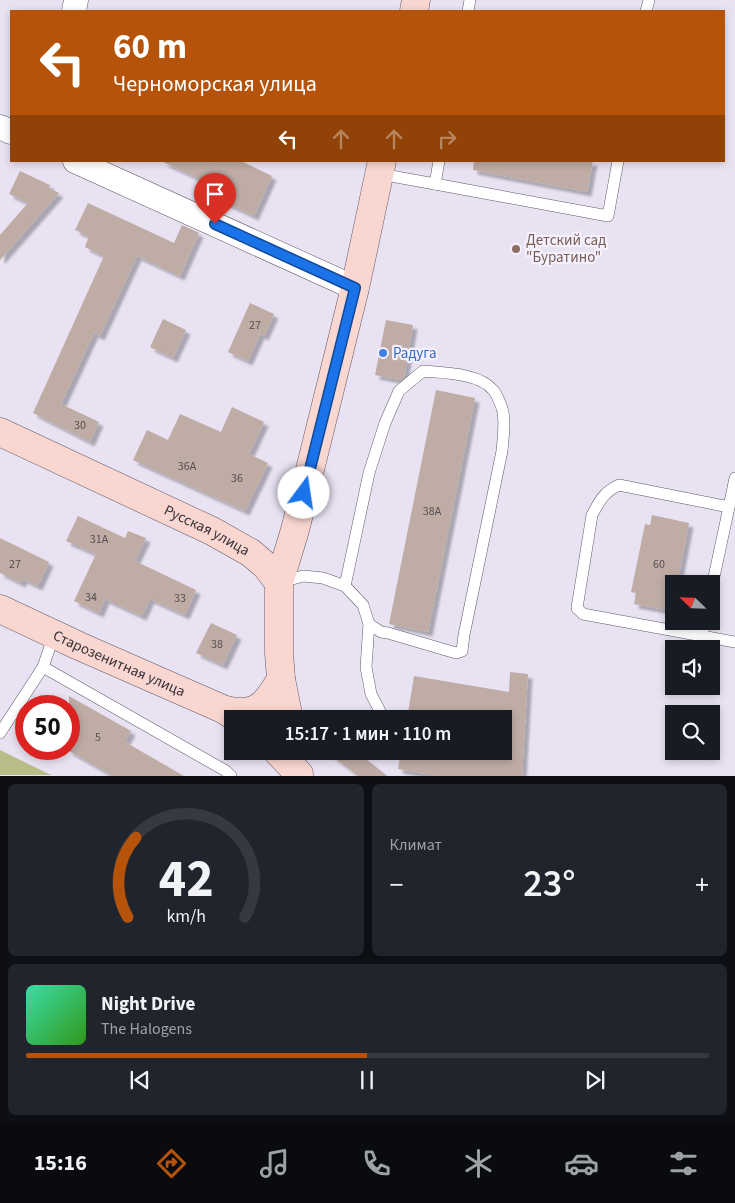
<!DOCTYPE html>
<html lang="ru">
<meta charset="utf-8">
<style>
:root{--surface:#171b24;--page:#20242c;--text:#f1f3f6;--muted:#9ea1a6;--line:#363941;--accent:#b45309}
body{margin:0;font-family:"Source Sans 3",sans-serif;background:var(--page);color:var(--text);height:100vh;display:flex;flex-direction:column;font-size:19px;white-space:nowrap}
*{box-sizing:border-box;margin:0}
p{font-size:16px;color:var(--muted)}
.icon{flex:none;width:28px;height:28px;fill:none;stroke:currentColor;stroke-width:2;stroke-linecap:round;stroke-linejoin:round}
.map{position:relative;height:776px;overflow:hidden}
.side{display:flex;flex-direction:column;gap:8px;padding:8px;background:#0d0f14;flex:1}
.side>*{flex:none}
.top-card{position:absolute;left:10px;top:10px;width:715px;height:152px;border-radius:0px;box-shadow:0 2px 8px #0003;background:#b45309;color:#fff;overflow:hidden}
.needle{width:32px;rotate:293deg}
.tools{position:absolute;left:665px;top:575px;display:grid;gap:10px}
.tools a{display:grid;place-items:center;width:55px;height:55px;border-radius:0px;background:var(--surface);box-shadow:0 2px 8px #0003;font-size:25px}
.speed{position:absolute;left:15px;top:695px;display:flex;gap:10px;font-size:25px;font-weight:700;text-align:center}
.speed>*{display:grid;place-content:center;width:65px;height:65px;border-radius:50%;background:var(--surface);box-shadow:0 2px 8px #0003;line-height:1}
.speed .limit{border:8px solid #d22;background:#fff;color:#111}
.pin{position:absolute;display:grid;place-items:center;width:42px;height:42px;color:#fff;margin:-51px -21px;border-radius:50% 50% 50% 0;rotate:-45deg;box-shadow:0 0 5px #0007}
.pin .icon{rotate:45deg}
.me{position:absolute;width:55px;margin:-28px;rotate:14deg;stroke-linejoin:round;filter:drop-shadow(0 0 4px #0008)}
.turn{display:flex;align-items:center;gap:18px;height:105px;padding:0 20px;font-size:22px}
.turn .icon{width:65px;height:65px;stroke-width:2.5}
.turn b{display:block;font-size:35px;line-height:42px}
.lanes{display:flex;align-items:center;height:48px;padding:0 20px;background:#0003;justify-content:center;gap:25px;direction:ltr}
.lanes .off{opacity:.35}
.big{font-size:38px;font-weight:600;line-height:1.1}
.side .card{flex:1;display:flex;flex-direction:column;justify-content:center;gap:8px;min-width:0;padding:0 18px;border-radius:8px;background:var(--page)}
.side .dial{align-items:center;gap:0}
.dial svg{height:130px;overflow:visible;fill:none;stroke:var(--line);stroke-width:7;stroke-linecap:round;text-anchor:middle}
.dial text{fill:var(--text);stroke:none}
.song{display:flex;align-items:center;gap:15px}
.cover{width:60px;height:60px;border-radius:8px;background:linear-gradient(135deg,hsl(160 70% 55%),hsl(110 70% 35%))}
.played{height:5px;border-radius:2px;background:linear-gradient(90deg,var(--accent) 50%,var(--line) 50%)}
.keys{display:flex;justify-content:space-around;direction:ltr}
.heat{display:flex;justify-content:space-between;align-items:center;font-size:28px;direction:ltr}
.side .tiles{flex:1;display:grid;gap:8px;grid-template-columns:1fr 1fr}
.card:last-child{grid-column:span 2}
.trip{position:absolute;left:224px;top:710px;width:288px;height:50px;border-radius:0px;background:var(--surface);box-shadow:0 2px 8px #0003;font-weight:600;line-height:50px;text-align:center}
.tab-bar{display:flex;height:80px;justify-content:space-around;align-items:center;background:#090b0e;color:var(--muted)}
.tab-bar .icon{width:35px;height:35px}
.tab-bar .current{color:var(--accent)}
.tab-bar b{font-size:22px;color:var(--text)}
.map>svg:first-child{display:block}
</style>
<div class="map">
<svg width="735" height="776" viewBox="0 0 735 776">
<defs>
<filter id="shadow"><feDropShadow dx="4.5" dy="4.5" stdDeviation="1" flood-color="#0004"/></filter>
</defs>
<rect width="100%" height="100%" fill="#e8e2f2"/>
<polygon fill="#b8bc87" points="0,750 51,775 0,775"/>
<g fill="#beaca5" filter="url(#shadow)">
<polygon points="161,161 241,161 272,176 254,216 222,201 226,191"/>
<polygon points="474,161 593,161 587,192 473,170"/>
<polygon points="20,171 50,185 49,188 59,193 0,260 0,235 28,203 9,194"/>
<polygon points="88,203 174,243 182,225 199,233 180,276 137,256 100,336 94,333 61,404 99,422 90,442 33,413 104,256 85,247 89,236 75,230"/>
<polygon points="250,303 274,314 264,336 260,334 248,361 228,352"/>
<polygon points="163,319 186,330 173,358 150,347"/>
<polygon points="386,320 413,325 404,377 400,380 375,375"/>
<polygon points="436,390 475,398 428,632 389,624"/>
<polygon points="232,407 264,422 249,454 268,463 245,511 133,460 147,430 168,440 180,414 221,432"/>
<polygon points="652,515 689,523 677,584 674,584 674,599 671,611 634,604 636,593 631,592 645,524 650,525"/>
<polygon points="78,516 125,538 128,531 146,538 135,561 196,590 185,615 150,599 142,616 105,599 99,613 74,601 96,554 66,541"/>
<polygon points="0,538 49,562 38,586 23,579 21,583 0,573"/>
<polygon points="211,623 237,635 223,665 196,653"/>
<polygon points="510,672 528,674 522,776 436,776 398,769 401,751 502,751 502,719 407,719 414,676 509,692"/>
<polygon points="69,696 131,731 125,742 184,776 113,776 69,751"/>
<polygon points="326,751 356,751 387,776 358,776"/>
</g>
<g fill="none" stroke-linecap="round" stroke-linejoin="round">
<g stroke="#5f5967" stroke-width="12">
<g id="lane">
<polyline points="468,11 470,0"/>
<polyline points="646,11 649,0"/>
<polyline points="439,161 435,184 608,216 618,161"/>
<polyline points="380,174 435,184"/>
<polyline points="729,507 735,478"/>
<polyline points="282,582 303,576 323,578 345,586 363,605 369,624 366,667 371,694 383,717"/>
<path d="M345,586L369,473L385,423L399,391L423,371C444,373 479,373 493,390C497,394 500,403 502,408C506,421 503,437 502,451L464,635L462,651L456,653L388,633L381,632L369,624"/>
<path d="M711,591L729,507L619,485C604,492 600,500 592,515L577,608L583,614L735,642"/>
<polyline points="702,636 705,621"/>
<polyline points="43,667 226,771 231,776"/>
<polyline points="0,733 43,667 54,635"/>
</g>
</g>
<g stroke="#5f5967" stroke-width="25">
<g id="street">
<polyline points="74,11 76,0"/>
<polyline points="0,127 11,132"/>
<polyline points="75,161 355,288"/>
</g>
</g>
<g stroke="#5f5967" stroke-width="29">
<g id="secondary">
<polyline points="414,11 416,0"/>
<path id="s1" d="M0,432L212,531L251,553L266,566L279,583"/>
<path id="s2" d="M0,609L79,646L225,710L238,719"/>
<path d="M225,710C257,717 266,705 281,679"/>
<polyline points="289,719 281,679 279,653 279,583 295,530 355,288 382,161"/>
<polyline points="277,751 299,774"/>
</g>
</g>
<use href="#lane" stroke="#fff" stroke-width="11"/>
<use href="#street" stroke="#fff" stroke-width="24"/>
<use href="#secondary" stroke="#fad6d0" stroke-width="28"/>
</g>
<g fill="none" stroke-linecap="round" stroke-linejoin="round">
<g stroke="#114b97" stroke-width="12">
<polyline id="route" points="215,224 355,288 304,493"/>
</g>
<use href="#route" stroke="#1a73e8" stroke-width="9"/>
</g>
<circle fill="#8d6e63" stroke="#f5f0fd" stroke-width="2" cx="516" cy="249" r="5"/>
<circle fill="#3f7fe0" stroke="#f5f0fd" stroke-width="2" cx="383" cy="353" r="5"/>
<g text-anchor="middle" stroke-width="4.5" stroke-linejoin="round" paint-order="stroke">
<g font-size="12" fill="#564f52">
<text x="255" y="329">27</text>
<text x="80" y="429">30</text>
<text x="187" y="470">36А</text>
<text x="237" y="482">36</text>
<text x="432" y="515">38А</text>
<text x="99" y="543">31А</text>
<text x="15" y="568">27</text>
<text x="659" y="568">60</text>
<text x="91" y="601">34</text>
<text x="180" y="602">33</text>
<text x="217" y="648">38</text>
<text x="98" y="741">5</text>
</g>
<g font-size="15" fill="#785e54" stroke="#f5f0fd" text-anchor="start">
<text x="526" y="245">Детский сад<tspan x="526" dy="17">"Буратино"</tspan></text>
</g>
<g font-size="15" fill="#366cbe" stroke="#f5f0fd" text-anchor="start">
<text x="393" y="358">Радуга</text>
</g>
<g font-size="15" fill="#333037" stroke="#f5f0fd">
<text dy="5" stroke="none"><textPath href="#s1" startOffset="229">Русская улица</textPath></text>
<text dy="5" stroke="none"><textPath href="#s2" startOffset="131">Старозенитная улица</textPath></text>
</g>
</g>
</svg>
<div class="tools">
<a><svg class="needle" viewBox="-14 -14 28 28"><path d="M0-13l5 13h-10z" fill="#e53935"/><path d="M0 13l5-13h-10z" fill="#9ea1a6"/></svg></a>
<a><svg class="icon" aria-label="sound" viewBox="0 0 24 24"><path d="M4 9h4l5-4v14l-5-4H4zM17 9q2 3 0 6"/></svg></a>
<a><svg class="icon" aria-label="search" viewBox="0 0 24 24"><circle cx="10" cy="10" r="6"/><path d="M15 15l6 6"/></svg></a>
</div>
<div class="speed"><div class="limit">50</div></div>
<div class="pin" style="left:215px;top:224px;background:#d93025"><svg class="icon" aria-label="arrive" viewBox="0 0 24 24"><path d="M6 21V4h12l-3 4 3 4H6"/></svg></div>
<svg class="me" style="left:304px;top:493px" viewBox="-20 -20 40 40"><circle r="19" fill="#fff"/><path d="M0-13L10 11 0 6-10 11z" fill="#1a73e8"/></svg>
<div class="trip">15:17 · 1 мин · 110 m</div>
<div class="top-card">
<div class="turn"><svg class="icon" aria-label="left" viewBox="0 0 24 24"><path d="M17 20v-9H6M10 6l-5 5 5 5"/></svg><div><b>60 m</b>Черноморская улица</div></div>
<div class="lanes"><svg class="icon" aria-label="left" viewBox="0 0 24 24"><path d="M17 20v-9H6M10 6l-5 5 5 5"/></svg><svg class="icon off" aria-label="ahead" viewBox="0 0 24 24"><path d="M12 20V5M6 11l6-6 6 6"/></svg><svg class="icon off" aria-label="ahead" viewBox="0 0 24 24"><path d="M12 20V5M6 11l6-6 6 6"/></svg><svg class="icon off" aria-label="right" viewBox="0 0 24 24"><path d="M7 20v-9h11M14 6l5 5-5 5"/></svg></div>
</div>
</div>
<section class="side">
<div class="tiles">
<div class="card dial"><svg viewBox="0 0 100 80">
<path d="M14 69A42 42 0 1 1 86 69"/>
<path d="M14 69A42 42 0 0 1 19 20" stroke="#b45309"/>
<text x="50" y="56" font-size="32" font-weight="700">42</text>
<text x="50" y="72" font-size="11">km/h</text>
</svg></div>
<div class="card"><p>Климат</p>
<div class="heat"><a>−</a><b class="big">23°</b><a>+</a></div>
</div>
<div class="card">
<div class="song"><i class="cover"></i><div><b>Night Drive</b><p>The Halogens</p></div></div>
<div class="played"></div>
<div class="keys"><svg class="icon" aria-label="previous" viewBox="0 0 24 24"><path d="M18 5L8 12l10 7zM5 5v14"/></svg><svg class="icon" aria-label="pause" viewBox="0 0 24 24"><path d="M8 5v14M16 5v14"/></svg><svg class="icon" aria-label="next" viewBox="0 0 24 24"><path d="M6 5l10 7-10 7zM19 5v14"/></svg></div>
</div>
</div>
</section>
<nav class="tab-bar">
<b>15:16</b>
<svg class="icon current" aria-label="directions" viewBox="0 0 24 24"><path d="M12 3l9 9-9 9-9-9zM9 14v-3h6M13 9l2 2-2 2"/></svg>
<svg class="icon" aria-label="music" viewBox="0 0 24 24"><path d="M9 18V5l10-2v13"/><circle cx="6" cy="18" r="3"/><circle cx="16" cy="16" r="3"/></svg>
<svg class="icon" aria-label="phone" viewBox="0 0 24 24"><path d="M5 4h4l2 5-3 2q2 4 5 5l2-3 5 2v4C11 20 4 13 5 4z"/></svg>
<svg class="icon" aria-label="climate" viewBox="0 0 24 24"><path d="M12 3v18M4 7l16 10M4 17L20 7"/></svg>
<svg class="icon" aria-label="car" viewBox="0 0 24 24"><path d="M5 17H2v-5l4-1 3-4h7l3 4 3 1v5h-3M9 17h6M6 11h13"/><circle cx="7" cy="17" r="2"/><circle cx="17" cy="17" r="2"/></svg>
<svg class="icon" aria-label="filters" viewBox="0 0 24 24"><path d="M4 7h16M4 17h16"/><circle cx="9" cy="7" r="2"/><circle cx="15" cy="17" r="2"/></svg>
</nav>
